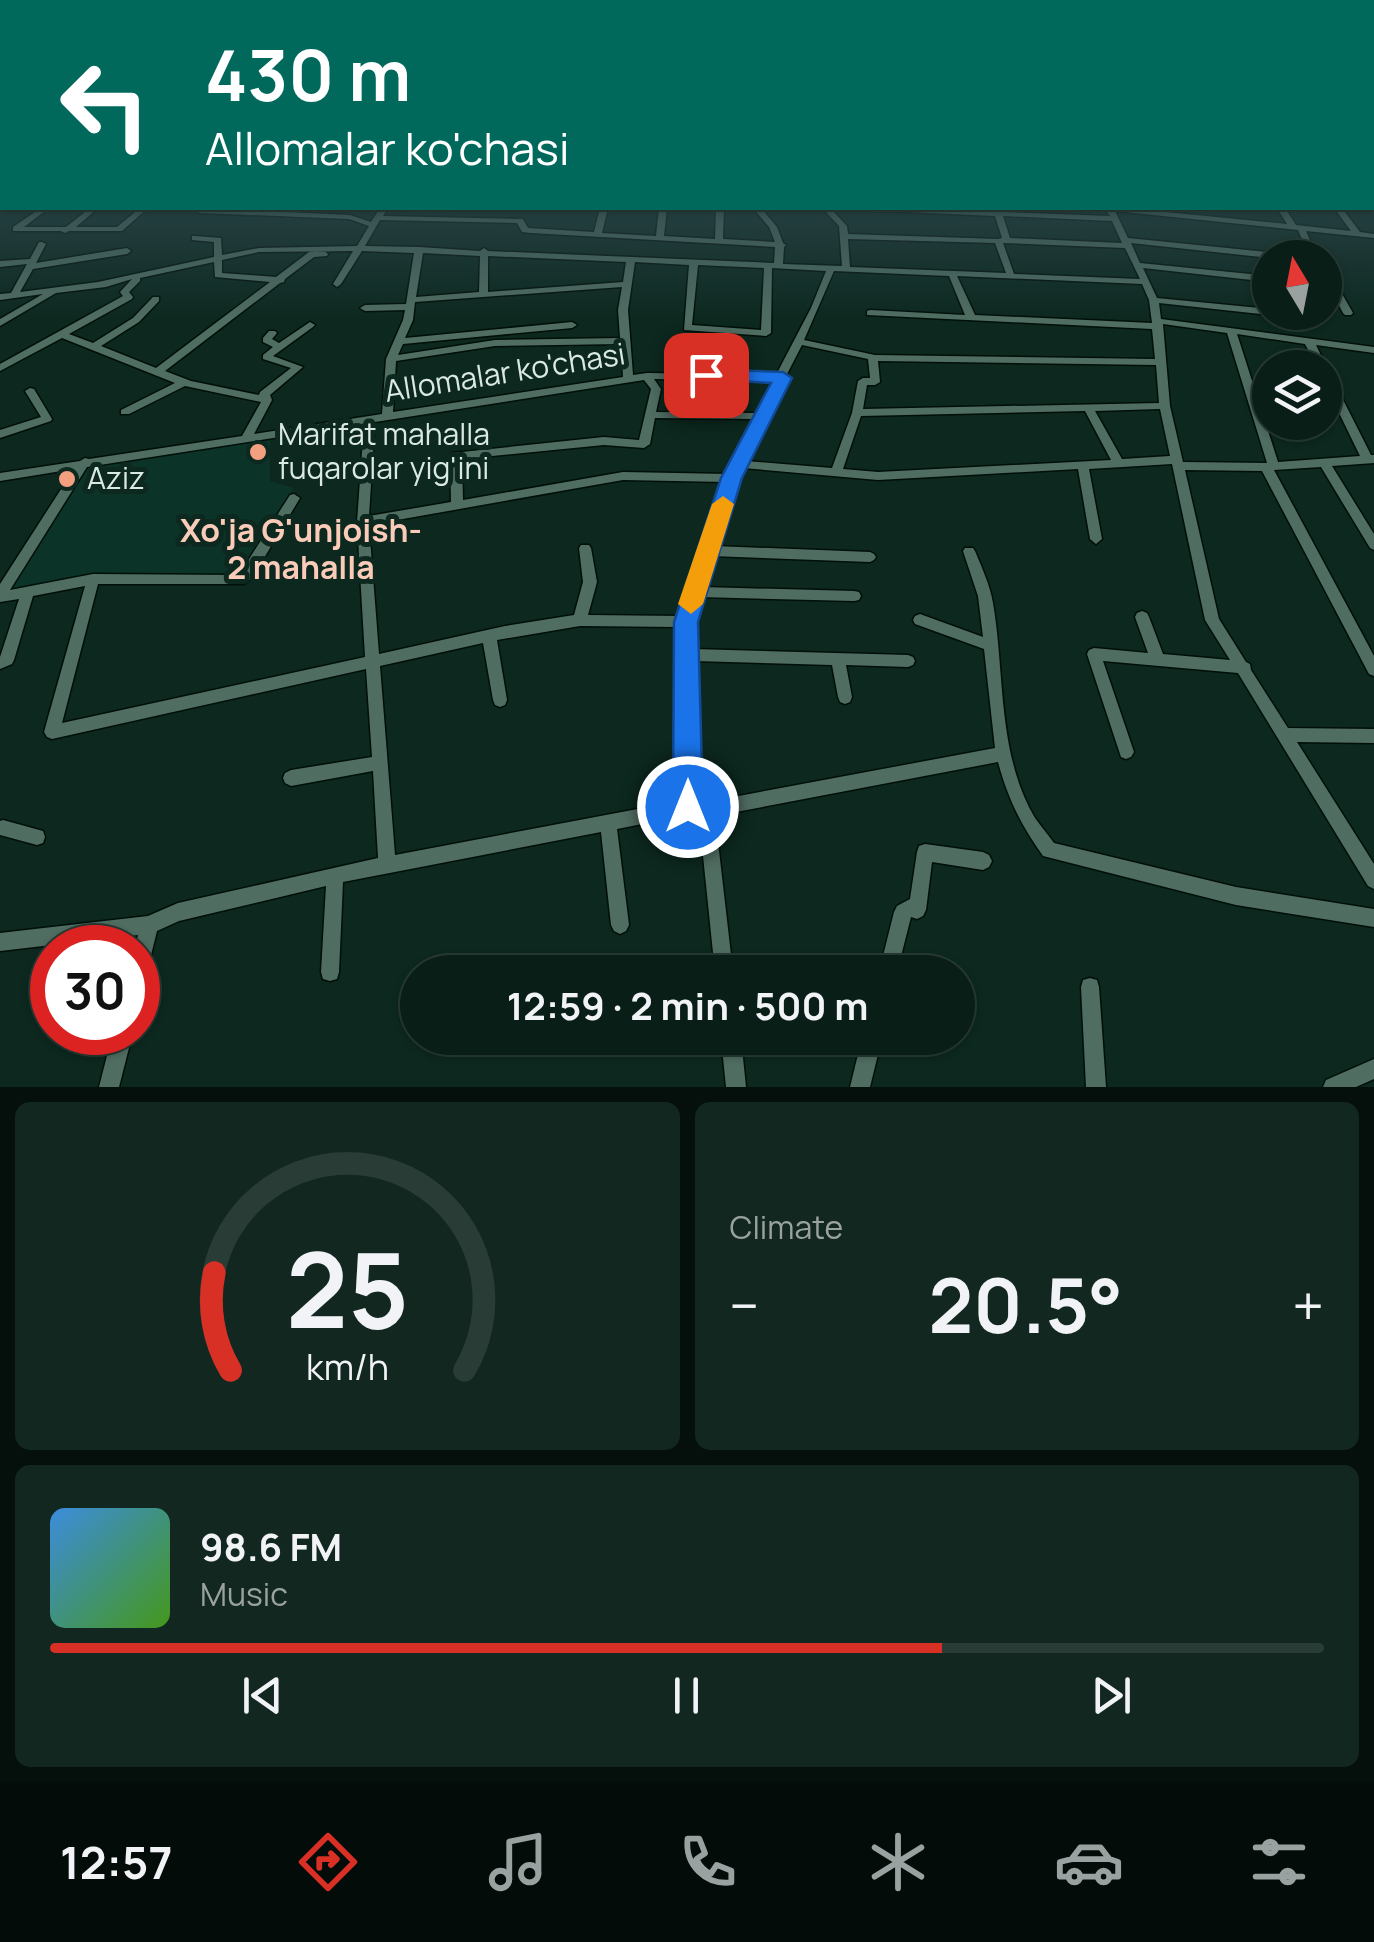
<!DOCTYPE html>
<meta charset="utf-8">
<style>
:root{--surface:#091e17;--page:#122720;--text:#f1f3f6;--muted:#99a2a1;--line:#293c36;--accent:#d93025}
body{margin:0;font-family:Manrope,sans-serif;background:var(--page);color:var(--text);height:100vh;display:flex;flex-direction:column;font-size:38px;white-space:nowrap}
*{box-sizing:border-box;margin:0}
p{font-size:32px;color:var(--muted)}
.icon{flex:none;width:55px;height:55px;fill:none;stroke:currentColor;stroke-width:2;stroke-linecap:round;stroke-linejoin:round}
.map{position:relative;height:1087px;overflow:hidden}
.sheet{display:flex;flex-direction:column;gap:15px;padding:15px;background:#05100d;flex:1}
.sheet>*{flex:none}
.hud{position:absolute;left:0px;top:0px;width:1375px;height:210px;box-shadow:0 2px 8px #0004,0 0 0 2px var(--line);background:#00695c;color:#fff;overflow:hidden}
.needle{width:65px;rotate:350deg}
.buttons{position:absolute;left:1252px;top:240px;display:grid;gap:20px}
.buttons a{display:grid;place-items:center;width:90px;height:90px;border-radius:50%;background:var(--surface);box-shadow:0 2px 8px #0004,0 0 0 2px var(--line);font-size:50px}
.speed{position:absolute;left:30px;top:925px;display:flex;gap:20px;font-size:50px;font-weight:700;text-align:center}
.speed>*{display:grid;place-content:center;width:130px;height:130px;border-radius:50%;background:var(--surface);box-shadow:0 2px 8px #0004,0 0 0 2px var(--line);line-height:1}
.speed .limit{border:15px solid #d22;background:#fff;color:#111}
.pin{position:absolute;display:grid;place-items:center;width:85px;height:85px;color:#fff;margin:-42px;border-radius:20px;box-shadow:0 5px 15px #0006}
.me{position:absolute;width:110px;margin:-55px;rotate:0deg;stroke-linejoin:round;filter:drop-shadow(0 0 8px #0008)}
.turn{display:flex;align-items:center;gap:35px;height:210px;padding:0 40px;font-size:45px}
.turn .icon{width:130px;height:130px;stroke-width:2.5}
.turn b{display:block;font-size:70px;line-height:85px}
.big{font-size:75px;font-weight:700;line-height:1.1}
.sheet .card{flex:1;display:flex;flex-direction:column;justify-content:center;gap:15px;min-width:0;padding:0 35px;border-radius:15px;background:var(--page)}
.sheet .dial{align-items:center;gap:0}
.dial svg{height:260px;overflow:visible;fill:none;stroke:var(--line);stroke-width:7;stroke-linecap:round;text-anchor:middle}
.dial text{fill:var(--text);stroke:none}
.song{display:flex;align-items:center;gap:30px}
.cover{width:120px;height:120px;border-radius:15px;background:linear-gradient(135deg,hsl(210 70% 55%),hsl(100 70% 35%))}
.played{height:10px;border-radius:5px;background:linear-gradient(90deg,var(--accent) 70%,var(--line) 70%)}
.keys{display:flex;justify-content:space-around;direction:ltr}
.heat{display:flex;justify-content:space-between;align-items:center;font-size:55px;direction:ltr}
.sheet .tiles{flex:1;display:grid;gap:15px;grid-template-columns:1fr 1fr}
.card:last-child{grid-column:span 2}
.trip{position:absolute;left:400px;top:955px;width:575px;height:100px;border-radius:50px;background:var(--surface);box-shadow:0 2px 8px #0004,0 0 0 2px var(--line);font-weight:700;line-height:100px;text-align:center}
.menu{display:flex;height:160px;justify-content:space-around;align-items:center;background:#040c09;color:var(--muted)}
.menu .icon{width:70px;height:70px}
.menu .current{color:var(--accent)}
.menu b{font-size:45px;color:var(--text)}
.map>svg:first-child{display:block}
</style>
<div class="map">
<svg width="1374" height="1087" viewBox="0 0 1374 1087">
<rect width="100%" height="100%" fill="#0c281f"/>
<polygon fill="#0b3328" points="270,440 270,481 294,488 239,578 84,580 3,594 86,467"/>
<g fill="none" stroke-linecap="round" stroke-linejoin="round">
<g stroke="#001009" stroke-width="3">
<g id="minor">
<rect x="0" y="169" width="2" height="5"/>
<rect x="1372" y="180" width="2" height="4"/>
<polygon points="0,202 2,202 3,208 0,208"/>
<polygon points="41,208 49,208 24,227 66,227 90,208 98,208 76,227 117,227 140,208 148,208 122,231 69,231 65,233 61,231 13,231 13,227"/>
<path d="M198,208L350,215L371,222L380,208H388L383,216L520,219H523L528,228L594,232L600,208H608L602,233L656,236L659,208H667L664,236L715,239L716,208H724L723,239L775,242L769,227L753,208H761L777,227L783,243L786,245L784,247L783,264L842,266L839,226L822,208H830L847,226L848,234L998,239L1002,238L995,216L863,210L859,208H905L994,211L997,208L1001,212L1110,216L1104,208H1125L1287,224L1277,208H1285L1296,225L1351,231L1334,208H1342L1360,232L1374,234V238L1306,231L1318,258H1310L1298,230L1115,211L1128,238L1297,255L1301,258H1270L1131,243L1140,263L1270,276V282L1143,268L1157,298L1270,309V312H1274L1270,315L1159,303L1161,319L1374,347V353L1316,345L1327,368L1325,370V368H1317L1305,344L1237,334L1278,462L1360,456L1325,384V371L1330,374L1371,455H1374V463L1332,466L1374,534V550L1370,548L1321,467L1274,470L1374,656V676L1369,674L1262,471L1185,470L1219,619L1246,662L1250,664L1251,670L1288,728L1374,729V743L1297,742L1374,864V889L1368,886L1238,673L1103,661L1134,752L1131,757L1126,759L1121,757L1087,654L1089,650L1094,648L1148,653L1135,617L1137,613L1142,611L1147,613L1149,617L1163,654L1230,660L1205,620L1172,464L1089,469L1102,539L1096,544L1090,539L1078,469L878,480L743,468L714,546L870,552L874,554L876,557L874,560L870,562L711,556L702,587L854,591L859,592L861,596L859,600L854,601L699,597L693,622V649L908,655L913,657L915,661L913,665L908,667L846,665L852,697L850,702L845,704L840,702L838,697L832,665L694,661L696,800L706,802L995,748L984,649L915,624L913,620L915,616L920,614L983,637L978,596L963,551L965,548H973L975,551C982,568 990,585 993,603C1005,673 997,754 1035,818C1041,826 1048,835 1054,843L1236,887L1374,909V927L1236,905L1043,856C1021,825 1008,799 998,762L715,816L733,972H715L699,817L688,815L617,829L629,925L626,931L620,934L614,931L611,925L601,832L343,882L339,972L337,979L330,981L323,979L321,972L326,886L179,921L157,931L145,979L138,981V948H135L138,935L0,951V933L148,916L178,903L378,858L373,771L291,786L285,783L283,778L285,773L291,770L372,757L366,669L52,739L47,737L44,732L85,586L33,596L14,660L12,664L0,669V657L19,599L0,602V584L74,469L0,481V473L80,461L85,458L89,459L242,436L261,402L185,386L129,414H121V410L175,383L62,338L0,371V364L123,296L120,292L132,279L106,287L56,293L0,326V319L43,294L0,300V294L11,293L27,264L0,267V261L30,259L39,242H42L46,244L36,263L127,248L131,251L127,254L33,269L20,292L98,282L214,257V242L192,240V236H195L221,238L222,255L259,248L357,246L369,226L349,219L202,213H199ZM1003,216L1112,221L1122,243L1010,238ZM380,220L517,223L522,232L531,233L775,247L774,263L488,251L484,248L480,251L419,247L365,246ZM848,239L995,243L1006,273L850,267ZM1003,243L1125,248L1140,279L1014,274ZM324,251L309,252L276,277L222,273V260L259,252L353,251L333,284L337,287L341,284L362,251L414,253L406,304L365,305L360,308L365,311L405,310L403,320L386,359L382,414L254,434L272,400L270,395L303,367L273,356L313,327L315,325L310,322L279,343L272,339L277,333L275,331H269L263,338V342L273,347L263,355V359L291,368L260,392L259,395L191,381L165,371L280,283L284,282L285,279L314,257L327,256L328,254ZM423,253L480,256L479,292L416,297ZM488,256L626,262L623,282L488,292ZM214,262L215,277L270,282L156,368L101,346L139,322L159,301V297H153L133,318L93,343L69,334L132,299L133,297L129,292L140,281V278ZM635,262L689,265L684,330L766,336L771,333L772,268L826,271L811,308L776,375L647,373L633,375L628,310ZM698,265L764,268L761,330L692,325ZM834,271L949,276L965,315L870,310L867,311V315L1152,329L1155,359L875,355L804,340ZM957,276L1142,284L1149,300L1152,323L975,315ZM622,287L618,310L620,338L495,340L398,355L403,344L572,328L577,325L572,322L405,338L413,320L415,302ZM1163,324L1227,333L1267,463L1183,462L1170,406ZM621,344L623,377L393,412L396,361L495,346ZM802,345L868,359L870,378H863L858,381L852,413L832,468L746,461C754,440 772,390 788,378L786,376ZM878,361L1156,365L1159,403L863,409L867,385H875L880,382ZM654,379L772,381L756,413L656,412L661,389ZM644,380L651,389L639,440L604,437L452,453L450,456L451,502L369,516L375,422ZM1160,409L1170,456L1122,459L1095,411ZM1085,411L1111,460L878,472L843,469L861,416ZM655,418L753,419L729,474L623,472L463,500L462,459L604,445L644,448L650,444ZM364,424L357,522L365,657L62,723L98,584H244L252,578L300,498L294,494L290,495L242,570L236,575L93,574L10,590L87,467ZM623,480L726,482L703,544L681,616L588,615L597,582L591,548L589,545H581L579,548L583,582L574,615L505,626L379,654L369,525ZM580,626L679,627L680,801L395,855L380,666L483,643L493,700L495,705L500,707L505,705L507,700L497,640Z"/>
<polygon points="1325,268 1329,271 1353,313 1351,315 1345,315 1343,313 1325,279"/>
<polygon points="30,388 34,389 52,419 51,421 0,438 0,430 41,417 25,391"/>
<polygon points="3,820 43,831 45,837 43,843 37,845 0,835 0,821"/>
<polygon points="925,844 983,852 989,855 992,861 989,867 983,870 932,862 926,910 923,916 917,919 911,917 897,972 879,972 894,912 897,906 910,899 917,852 919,846"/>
<polygon points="1090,978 1097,980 1099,987 1106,1087 1086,1087 1081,987 1083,980"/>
<polygon points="113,1032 133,1032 119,1087 99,1087"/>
<polygon points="721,1038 741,1038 746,1087 726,1087"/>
<polygon points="862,1038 882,1038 870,1087 850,1087"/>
<polygon points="1374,1059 1374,1079 1356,1087 1323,1087 1326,1080"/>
</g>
</g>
<use href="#minor" fill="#506d62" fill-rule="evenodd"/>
</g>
<linearGradient id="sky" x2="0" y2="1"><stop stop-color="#071611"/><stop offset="0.52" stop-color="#2e484d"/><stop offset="1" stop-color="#2e484d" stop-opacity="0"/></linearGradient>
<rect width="1374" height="320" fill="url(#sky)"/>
<polygon fill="#1a73e8" stroke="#114b97" stroke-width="2.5" points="706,369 783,372 792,378 742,478 698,622 703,807 698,818 688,822 678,818 673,807 674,622 721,478 771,383 699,379 696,375"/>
<polygon fill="#f59e0b" points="723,496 734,504 703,604 691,614 678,604 712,504"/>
<g fill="#f2a080" stroke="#0c281f" stroke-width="4">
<circle cx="258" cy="452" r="10"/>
<circle cx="67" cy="479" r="10"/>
</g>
<g text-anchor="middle" stroke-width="10" stroke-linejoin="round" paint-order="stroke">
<g font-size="30" fill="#daeae3" stroke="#0c281f">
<text transform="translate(505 373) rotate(-9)" y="10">Allomalar ko'chasi</text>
</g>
<g font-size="30" fill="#daeae3" stroke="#0c281f" text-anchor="start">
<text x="278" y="445">Marifat mahalla<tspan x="278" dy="34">fuqarolar yig'ini</tspan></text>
<text x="87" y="489">Aziz</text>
</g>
<g font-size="32" font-weight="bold" fill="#fbcbb9" stroke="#0c281f">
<text x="301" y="542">Xo'ja G'unjoish-<tspan x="301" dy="37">2 mahalla</tspan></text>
</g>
</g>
</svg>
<div class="buttons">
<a><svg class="needle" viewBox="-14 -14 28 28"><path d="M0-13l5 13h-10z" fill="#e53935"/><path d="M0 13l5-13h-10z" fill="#99a2a1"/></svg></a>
<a><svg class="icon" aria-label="layers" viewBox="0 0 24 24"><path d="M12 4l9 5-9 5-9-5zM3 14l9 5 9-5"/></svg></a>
</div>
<div class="speed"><div class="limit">30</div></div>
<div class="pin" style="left:706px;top:375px;background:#d93025"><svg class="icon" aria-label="arrive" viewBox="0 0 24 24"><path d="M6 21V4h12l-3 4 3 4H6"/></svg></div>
<svg class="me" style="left:688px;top:807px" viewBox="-20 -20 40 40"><circle r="17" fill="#1a73e8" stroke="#fff" stroke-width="3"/><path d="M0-11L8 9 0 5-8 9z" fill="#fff"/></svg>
<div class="trip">12:59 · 2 min · 500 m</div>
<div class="hud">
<div class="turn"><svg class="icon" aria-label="left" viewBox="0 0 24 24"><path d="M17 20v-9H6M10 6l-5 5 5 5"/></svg><div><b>430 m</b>Allomalar ko'chasi</div></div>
</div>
</div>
<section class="sheet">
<div class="tiles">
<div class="card dial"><svg viewBox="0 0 100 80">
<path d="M14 69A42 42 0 1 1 86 69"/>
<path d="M14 69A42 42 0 0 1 9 39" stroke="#d93025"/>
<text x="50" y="56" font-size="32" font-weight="700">25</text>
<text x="50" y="72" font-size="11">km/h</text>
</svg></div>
<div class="card"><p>Climate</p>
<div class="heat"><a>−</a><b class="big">20.5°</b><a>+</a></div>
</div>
<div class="card">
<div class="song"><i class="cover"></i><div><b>98.6 FM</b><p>Music</p></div></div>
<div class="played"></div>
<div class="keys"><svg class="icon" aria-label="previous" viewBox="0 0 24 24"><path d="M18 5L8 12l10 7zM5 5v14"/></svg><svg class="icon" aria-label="pause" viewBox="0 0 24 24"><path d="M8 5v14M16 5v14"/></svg><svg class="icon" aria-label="next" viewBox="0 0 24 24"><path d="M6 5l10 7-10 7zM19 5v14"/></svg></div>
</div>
</div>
</section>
<nav class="menu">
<b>12:57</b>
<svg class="icon current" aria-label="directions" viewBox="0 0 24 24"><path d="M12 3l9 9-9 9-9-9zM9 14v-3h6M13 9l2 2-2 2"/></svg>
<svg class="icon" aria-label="music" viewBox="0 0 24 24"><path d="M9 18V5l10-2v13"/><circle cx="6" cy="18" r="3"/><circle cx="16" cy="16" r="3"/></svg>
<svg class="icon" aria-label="phone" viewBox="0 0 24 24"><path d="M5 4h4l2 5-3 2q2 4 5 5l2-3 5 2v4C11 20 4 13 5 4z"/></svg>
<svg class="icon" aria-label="climate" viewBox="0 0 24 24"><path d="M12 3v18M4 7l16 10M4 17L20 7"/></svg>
<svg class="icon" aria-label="car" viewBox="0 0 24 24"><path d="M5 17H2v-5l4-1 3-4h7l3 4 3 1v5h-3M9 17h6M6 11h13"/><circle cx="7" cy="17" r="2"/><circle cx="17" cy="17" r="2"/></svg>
<svg class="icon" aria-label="filters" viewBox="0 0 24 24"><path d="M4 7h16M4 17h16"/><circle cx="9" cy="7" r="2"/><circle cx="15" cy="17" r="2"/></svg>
</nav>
